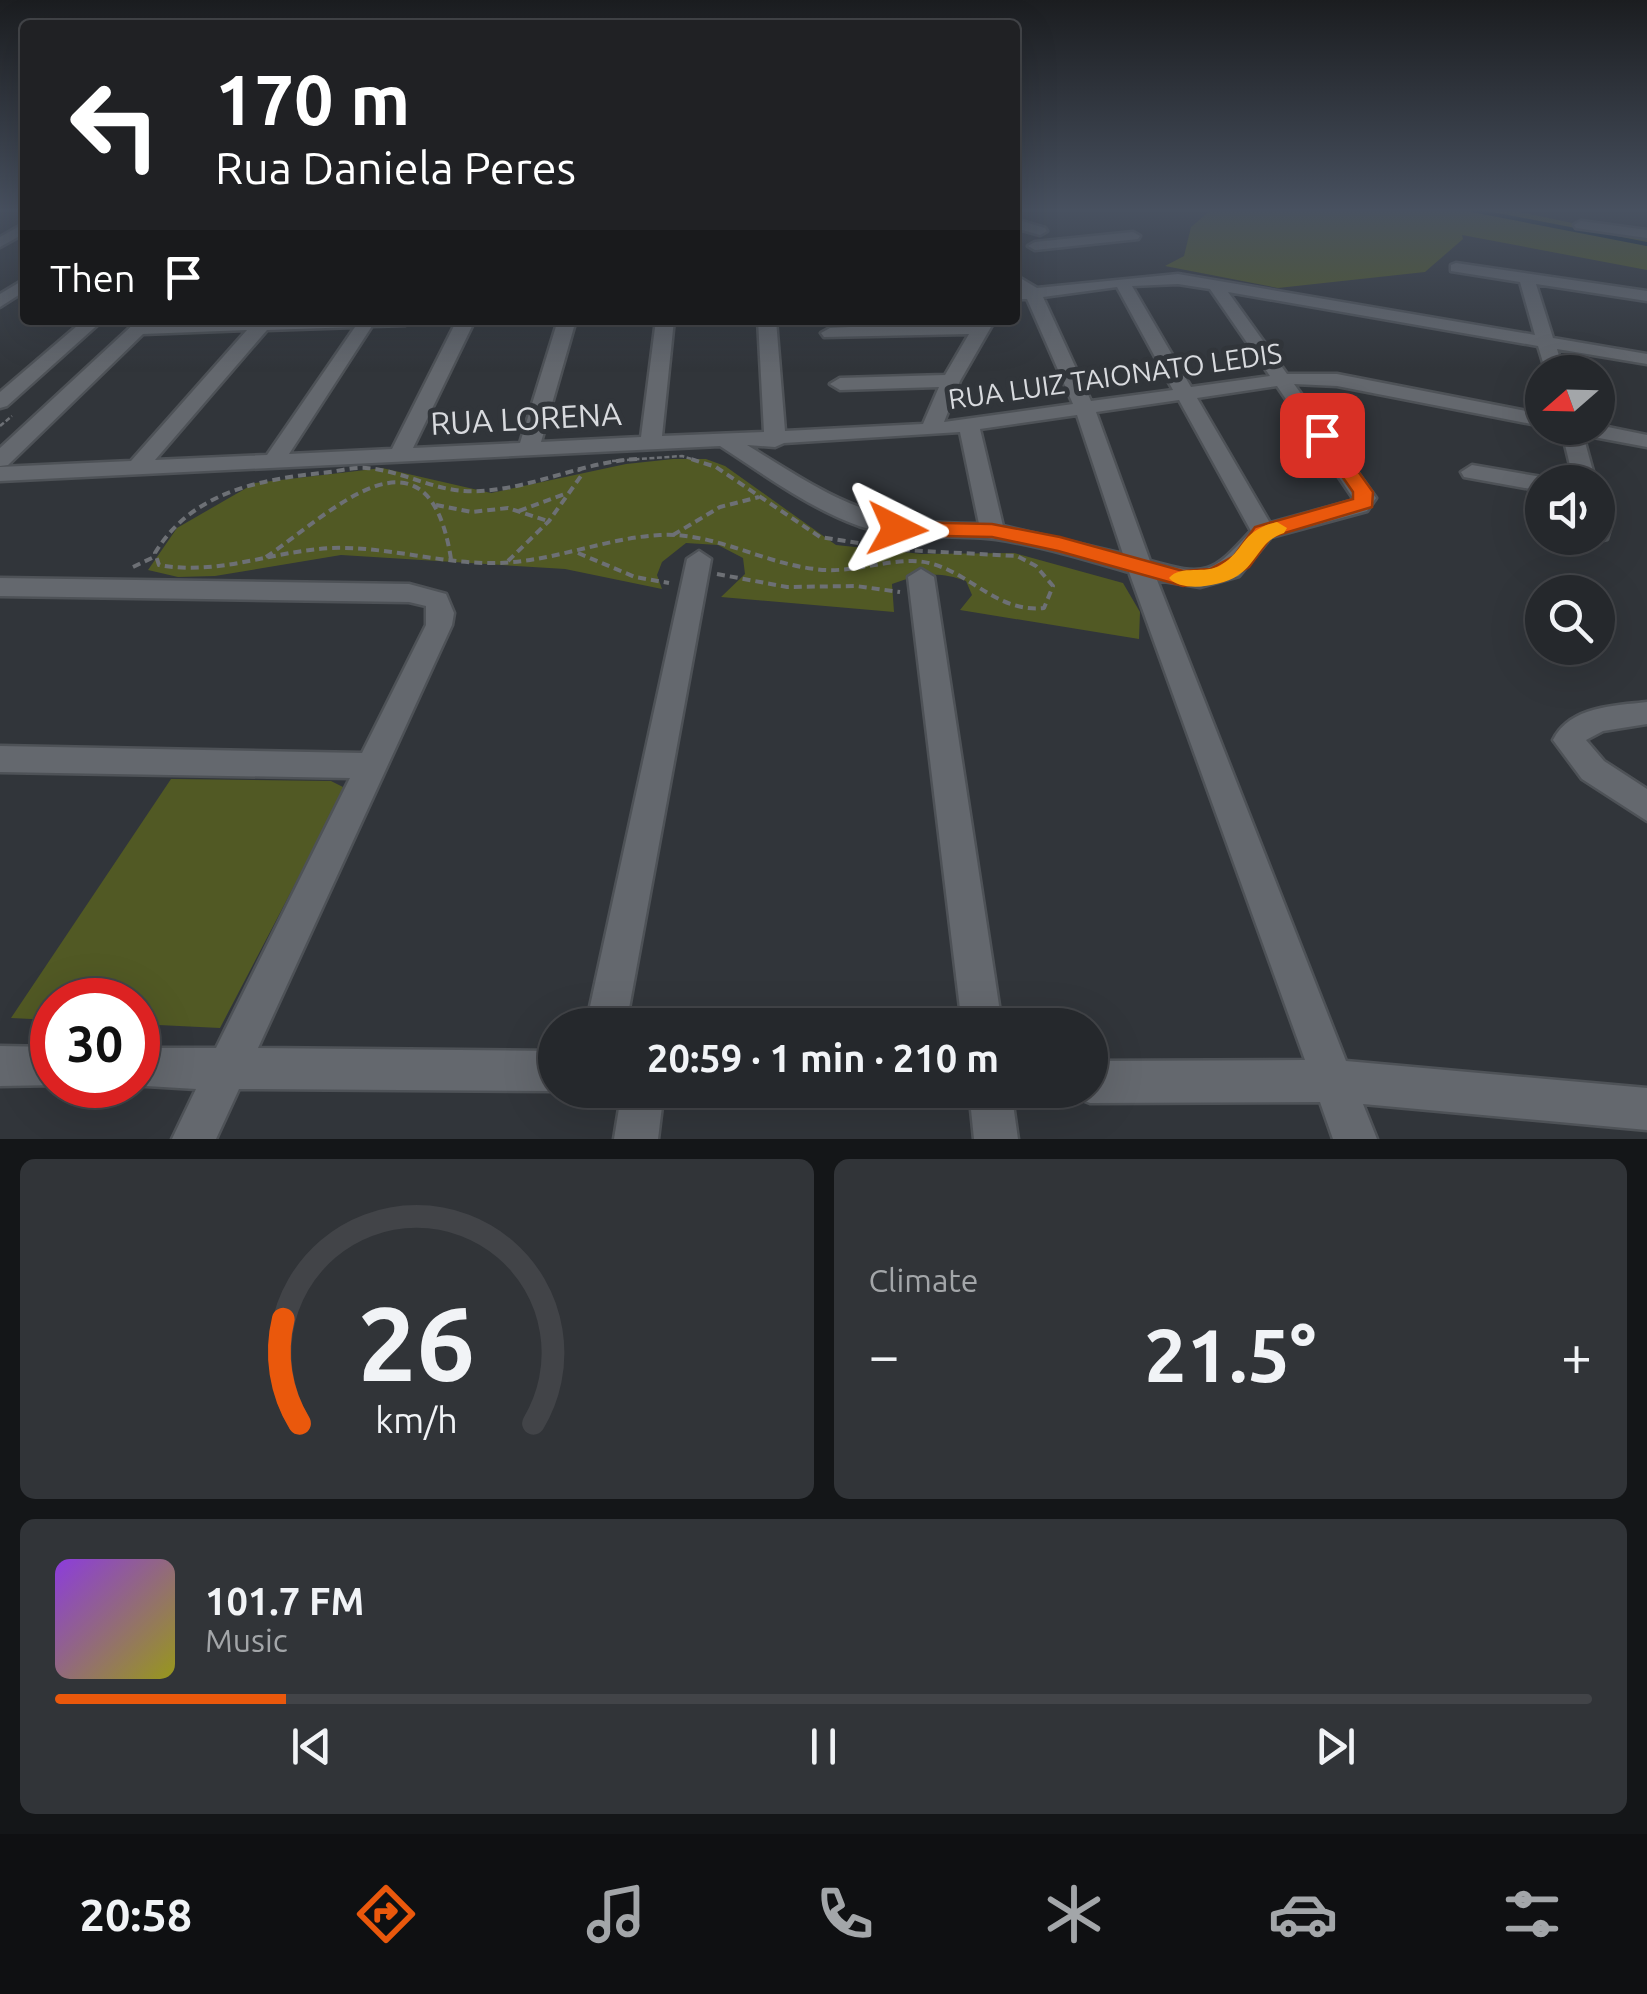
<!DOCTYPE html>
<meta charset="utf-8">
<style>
:root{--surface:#25282c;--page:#313438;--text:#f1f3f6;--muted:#a3a6a9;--line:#424448;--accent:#ea580c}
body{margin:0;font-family:Ubuntu,sans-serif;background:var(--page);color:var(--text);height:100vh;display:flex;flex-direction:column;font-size:38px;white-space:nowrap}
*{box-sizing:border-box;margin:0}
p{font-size:32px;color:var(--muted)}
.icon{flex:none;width:55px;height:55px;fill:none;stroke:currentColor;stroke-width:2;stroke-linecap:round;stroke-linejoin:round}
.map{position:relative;height:1139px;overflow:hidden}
.side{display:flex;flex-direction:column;gap:20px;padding:20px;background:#141618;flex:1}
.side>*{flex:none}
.guide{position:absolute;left:20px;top:20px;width:1000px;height:305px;border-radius:10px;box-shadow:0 10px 40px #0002,0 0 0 2px var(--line);background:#202124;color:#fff;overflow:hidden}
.needle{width:65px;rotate:250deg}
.buttons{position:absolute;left:1525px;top:355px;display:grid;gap:20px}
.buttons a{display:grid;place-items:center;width:90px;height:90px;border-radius:50%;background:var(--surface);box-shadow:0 10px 40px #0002,0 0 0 2px var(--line);font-size:50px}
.speed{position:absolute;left:30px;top:978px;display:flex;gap:20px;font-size:50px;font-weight:700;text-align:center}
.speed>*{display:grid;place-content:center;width:130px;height:130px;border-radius:50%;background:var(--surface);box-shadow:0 10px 40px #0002,0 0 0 2px var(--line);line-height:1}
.speed .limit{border:15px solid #d22;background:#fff;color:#111}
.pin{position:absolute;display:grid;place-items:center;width:85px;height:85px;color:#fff;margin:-42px;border-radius:20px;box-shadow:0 5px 15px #0006}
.me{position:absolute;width:110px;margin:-55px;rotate:93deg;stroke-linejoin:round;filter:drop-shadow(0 0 8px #0008)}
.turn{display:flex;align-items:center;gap:35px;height:210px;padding:0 30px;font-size:45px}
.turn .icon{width:130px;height:130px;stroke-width:2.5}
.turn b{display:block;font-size:70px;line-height:85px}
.then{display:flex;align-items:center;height:95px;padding:0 30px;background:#0003;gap:20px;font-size:38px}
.big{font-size:75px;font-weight:700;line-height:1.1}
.side .widget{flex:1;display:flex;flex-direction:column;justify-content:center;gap:15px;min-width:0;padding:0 35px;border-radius:15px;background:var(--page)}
.side .dial{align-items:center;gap:0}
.dial svg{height:260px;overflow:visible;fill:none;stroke:var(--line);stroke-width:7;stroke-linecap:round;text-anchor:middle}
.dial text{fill:var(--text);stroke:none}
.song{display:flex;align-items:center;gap:30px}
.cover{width:120px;height:120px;border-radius:15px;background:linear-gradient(135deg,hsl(270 70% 55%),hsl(60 70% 35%))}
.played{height:10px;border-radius:5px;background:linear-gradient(90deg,var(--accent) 15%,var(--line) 15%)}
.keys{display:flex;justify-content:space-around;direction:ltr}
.heat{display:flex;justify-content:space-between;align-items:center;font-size:55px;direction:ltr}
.side .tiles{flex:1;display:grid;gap:20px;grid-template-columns:1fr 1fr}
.widget:last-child{grid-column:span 2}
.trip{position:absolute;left:538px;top:1008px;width:570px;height:100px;border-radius:50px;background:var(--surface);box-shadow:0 10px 40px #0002,0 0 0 2px var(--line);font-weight:700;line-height:100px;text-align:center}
.dock{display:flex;height:160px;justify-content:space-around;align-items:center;background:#0f1012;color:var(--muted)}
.dock .icon{width:70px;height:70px}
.dock .selected{color:var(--accent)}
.dock b{font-size:45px;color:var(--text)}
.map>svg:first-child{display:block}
</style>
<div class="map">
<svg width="1647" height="1139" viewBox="0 0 1647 1139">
<rect width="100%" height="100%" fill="#31353a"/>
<g fill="#515924">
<polygon points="1211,210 1511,210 1647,239 1647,270 1462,235 1463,239 1425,272 1278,288 1165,266 1184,256 1191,227"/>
<path d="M673,459H706L725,466L836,545L922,554L1014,553L1123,583L1140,612L1139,639L960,610L972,595L966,581C938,571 920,574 892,584L894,612L721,597L745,574L743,558L718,545L686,543L662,562L657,575L662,589L565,569L341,555L215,576L178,577L148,570L177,528L255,483L382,468L491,493L626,464Z"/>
<polygon points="171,779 331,781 343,787 342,794 220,1028 138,1024 138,1000 52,1000 52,1020 11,1018"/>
</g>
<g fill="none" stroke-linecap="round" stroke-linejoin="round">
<polyline stroke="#061f32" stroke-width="4" points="1472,210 1647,244"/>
<g stroke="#4e5257" stroke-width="5">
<g id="minor">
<polygon points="1015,219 1045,228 1047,231 1040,235 1015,228"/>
<polygon points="1581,221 1647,230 1647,238 1576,228 1574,225"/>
<polygon points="25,223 25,233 0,247 0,237"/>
<polygon points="1133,232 1140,236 1138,239 1035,250 1028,246 1035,242"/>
<path d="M1456,263L1647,291V301L1536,284L1553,338L1647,354V364L1557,349L1564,372H1546L1538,346L1228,292L1287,374H1337L1542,414V426L1337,386L1294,384L1376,498L1367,511L1271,537L1239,576L1200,587L1157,580L1346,1061L1647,1088V1130L1363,1104L1377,1139H1333L1320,1102L1090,1103L1075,1097L1073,1090H1090V1061L1305,1060L1129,572C1085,559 1041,546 996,539C950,533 905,541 859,526C809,508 765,475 720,446L0,481V467L131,461L247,330L143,334L8,465L0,466V448L138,320H157L154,323L414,320L405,325L372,326L289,454L392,449L457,320H475L413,448L520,443L558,320H576L541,442L641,437L656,320H674L662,436L764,432L758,320H776L785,431L923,424L939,387L840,390L830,384L840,378L945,375L969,334L824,337L821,333L830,328L995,320L960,381L944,422L1073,404L1027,299H1015V291L1019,290L1015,287V275L1037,288L1178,274L1535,335L1520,282L1451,271V265ZM1178,284L1210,289L1270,376L1191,387L1132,286ZM1117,287L1173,390L1091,401L1043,297ZM355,327L267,455L155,460L267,330ZM1277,386L1353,498L1351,501L1270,523L1197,398ZM1179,400L1251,531C1212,574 1206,577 1150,561L1096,412ZM1077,415L1123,554L1003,526L980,429ZM960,432L979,524C868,524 838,501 747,445L775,447L784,443Z"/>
<polygon points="25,279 25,291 0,307 0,294"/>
<polygon points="84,320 103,320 7,406 0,408 0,392"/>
<polygon points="1598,425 1647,435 1647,447 1583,435 1596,482 1574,482 1561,428"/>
<polygon points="1472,465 1542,477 1552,482 1542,482 1542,491 1464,477 1461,472"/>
<polygon points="1598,522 1610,529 1607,539 1599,541 1589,538 1598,538"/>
<polygon points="699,551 711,559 626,1025 586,1025 687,559"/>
<polygon points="921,569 934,577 1002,1025 962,1025 908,577"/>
<polygon points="0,578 409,584 446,594 454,613 452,625 258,1048 555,1051 555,1090 559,1090 555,1091 239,1089 216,1139 172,1139 196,1089 130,1085 138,1085 138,1048 216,1048 350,778 0,772 0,746 362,753 426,625 426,606 409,602 0,596"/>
<path d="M1647,702V724L1603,731L1586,740L1604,761L1647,789V821L1582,779L1553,740C1570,706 1614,706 1647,702Z"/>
<polygon points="0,1046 52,1047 52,1085 58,1085 0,1086"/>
<polygon points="622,1090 664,1090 658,1139 614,1139"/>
<polygon points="969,1090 1011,1090 1018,1139 974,1139"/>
</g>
</g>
<g stroke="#6d7075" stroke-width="2.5" stroke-dasharray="5 2.5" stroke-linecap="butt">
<polyline points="0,426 12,416"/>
<polyline points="612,461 682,456 698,461"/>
</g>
<g stroke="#6d7075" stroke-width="4" stroke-dasharray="8 5" stroke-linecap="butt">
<path d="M637,459C578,462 523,494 464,491C431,489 399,470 366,468C352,467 335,472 321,473C257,480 191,493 155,553L159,565C219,576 272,551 331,548C386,546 441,564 496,563C553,562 605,538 660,535C714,532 762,563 815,569C848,574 879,561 912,561C963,561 992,614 1044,608L1053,586L1036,566L1017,556L904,550L820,537L716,467L691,459"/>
<polyline points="436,505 472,512 508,508 548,521"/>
<polyline points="519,511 565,494"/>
<polyline points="673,535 720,507 759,497"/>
<polyline points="578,553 635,577 669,583"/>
<path d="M266,557C330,514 428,412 451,559"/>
<polyline points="508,561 549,521 581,476 579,469"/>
<polyline points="133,567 156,556"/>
<polyline points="717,574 787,587 856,586 900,592"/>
</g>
<use href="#minor" fill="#64686e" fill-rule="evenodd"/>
</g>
<linearGradient id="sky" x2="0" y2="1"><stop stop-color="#1b1d20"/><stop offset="0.57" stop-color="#485160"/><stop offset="1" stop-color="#485160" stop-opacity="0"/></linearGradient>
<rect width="1647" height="369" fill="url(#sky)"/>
<polygon fill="#ea580c" stroke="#983908" stroke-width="2.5" points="1322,430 1329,431 1373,492 1372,507 1271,537 1249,567 1223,581 1183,586 1058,551 992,537 897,535 886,529 897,522 992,524 1060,537 1183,571 1210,569 1234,556 1255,527 1353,499 1353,492 1313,435"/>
<path fill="#f59e0b" d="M1277,522L1287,528L1284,533C1260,540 1257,564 1237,576C1221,586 1182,593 1169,578C1181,564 1205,575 1221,565C1246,550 1240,531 1277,522Z"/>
<g text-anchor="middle" stroke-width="10" stroke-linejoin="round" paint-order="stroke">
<g font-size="28" fill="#d8dade" stroke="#31353a">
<text transform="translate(1115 376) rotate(-8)" y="10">RUA LUIZ TAIONATO LEDIS</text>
</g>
<g font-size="32" fill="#d8dade" stroke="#31353a">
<text transform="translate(526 419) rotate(-3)" y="11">RUA LORENA</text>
</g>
</g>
</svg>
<div class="buttons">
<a><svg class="needle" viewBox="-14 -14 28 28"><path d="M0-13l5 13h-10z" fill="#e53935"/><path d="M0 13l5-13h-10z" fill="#a3a6a9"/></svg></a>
<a><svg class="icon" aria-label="sound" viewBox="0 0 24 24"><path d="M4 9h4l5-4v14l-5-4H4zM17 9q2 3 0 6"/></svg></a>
<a><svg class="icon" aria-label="search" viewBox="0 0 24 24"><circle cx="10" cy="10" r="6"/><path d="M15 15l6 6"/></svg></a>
</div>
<div class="speed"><div class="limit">30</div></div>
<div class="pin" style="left:1322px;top:435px;background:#d93025"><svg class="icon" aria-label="arrive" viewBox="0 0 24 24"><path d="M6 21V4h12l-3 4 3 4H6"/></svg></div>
<svg class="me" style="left:897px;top:529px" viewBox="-20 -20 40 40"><path d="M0-17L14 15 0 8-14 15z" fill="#ea580c" stroke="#fff" stroke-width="4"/></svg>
<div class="trip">20:59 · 1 min · 210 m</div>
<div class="guide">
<div class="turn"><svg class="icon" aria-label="left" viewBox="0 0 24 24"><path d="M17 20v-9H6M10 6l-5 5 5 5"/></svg><div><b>170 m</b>Rua Daniela Peres</div></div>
<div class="then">Then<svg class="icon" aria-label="arrive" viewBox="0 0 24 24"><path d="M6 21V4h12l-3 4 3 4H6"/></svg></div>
</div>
</div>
<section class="side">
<div class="tiles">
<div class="widget dial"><svg viewBox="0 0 100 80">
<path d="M14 69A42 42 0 1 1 86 69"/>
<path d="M14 69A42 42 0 0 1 9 37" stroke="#ea580c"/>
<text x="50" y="56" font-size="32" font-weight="700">26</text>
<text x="50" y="72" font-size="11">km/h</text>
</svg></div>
<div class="widget"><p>Climate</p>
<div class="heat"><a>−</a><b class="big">21.5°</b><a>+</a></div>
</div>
<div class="widget">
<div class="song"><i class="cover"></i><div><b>101.7 FM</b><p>Music</p></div></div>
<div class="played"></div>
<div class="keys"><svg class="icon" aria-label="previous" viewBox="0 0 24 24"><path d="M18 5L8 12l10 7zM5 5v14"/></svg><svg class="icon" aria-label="pause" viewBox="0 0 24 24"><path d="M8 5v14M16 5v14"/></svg><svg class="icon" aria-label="next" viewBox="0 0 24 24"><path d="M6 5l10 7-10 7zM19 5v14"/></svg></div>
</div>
</div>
</section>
<nav class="dock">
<b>20:58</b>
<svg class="icon selected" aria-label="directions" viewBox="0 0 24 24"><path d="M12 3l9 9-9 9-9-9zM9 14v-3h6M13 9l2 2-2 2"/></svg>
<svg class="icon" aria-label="music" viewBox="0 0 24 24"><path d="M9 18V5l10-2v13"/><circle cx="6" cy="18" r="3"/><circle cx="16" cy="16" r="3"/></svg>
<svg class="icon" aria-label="phone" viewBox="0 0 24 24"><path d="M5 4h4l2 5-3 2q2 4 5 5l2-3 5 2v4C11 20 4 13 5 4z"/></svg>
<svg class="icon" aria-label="climate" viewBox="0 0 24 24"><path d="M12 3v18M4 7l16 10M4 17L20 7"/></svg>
<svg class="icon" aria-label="car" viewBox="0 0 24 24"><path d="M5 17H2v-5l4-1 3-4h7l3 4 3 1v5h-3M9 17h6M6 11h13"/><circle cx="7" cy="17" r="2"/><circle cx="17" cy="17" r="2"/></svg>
<svg class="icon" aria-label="filters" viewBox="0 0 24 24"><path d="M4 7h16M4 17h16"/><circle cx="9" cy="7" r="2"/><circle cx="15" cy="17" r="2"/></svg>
</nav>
